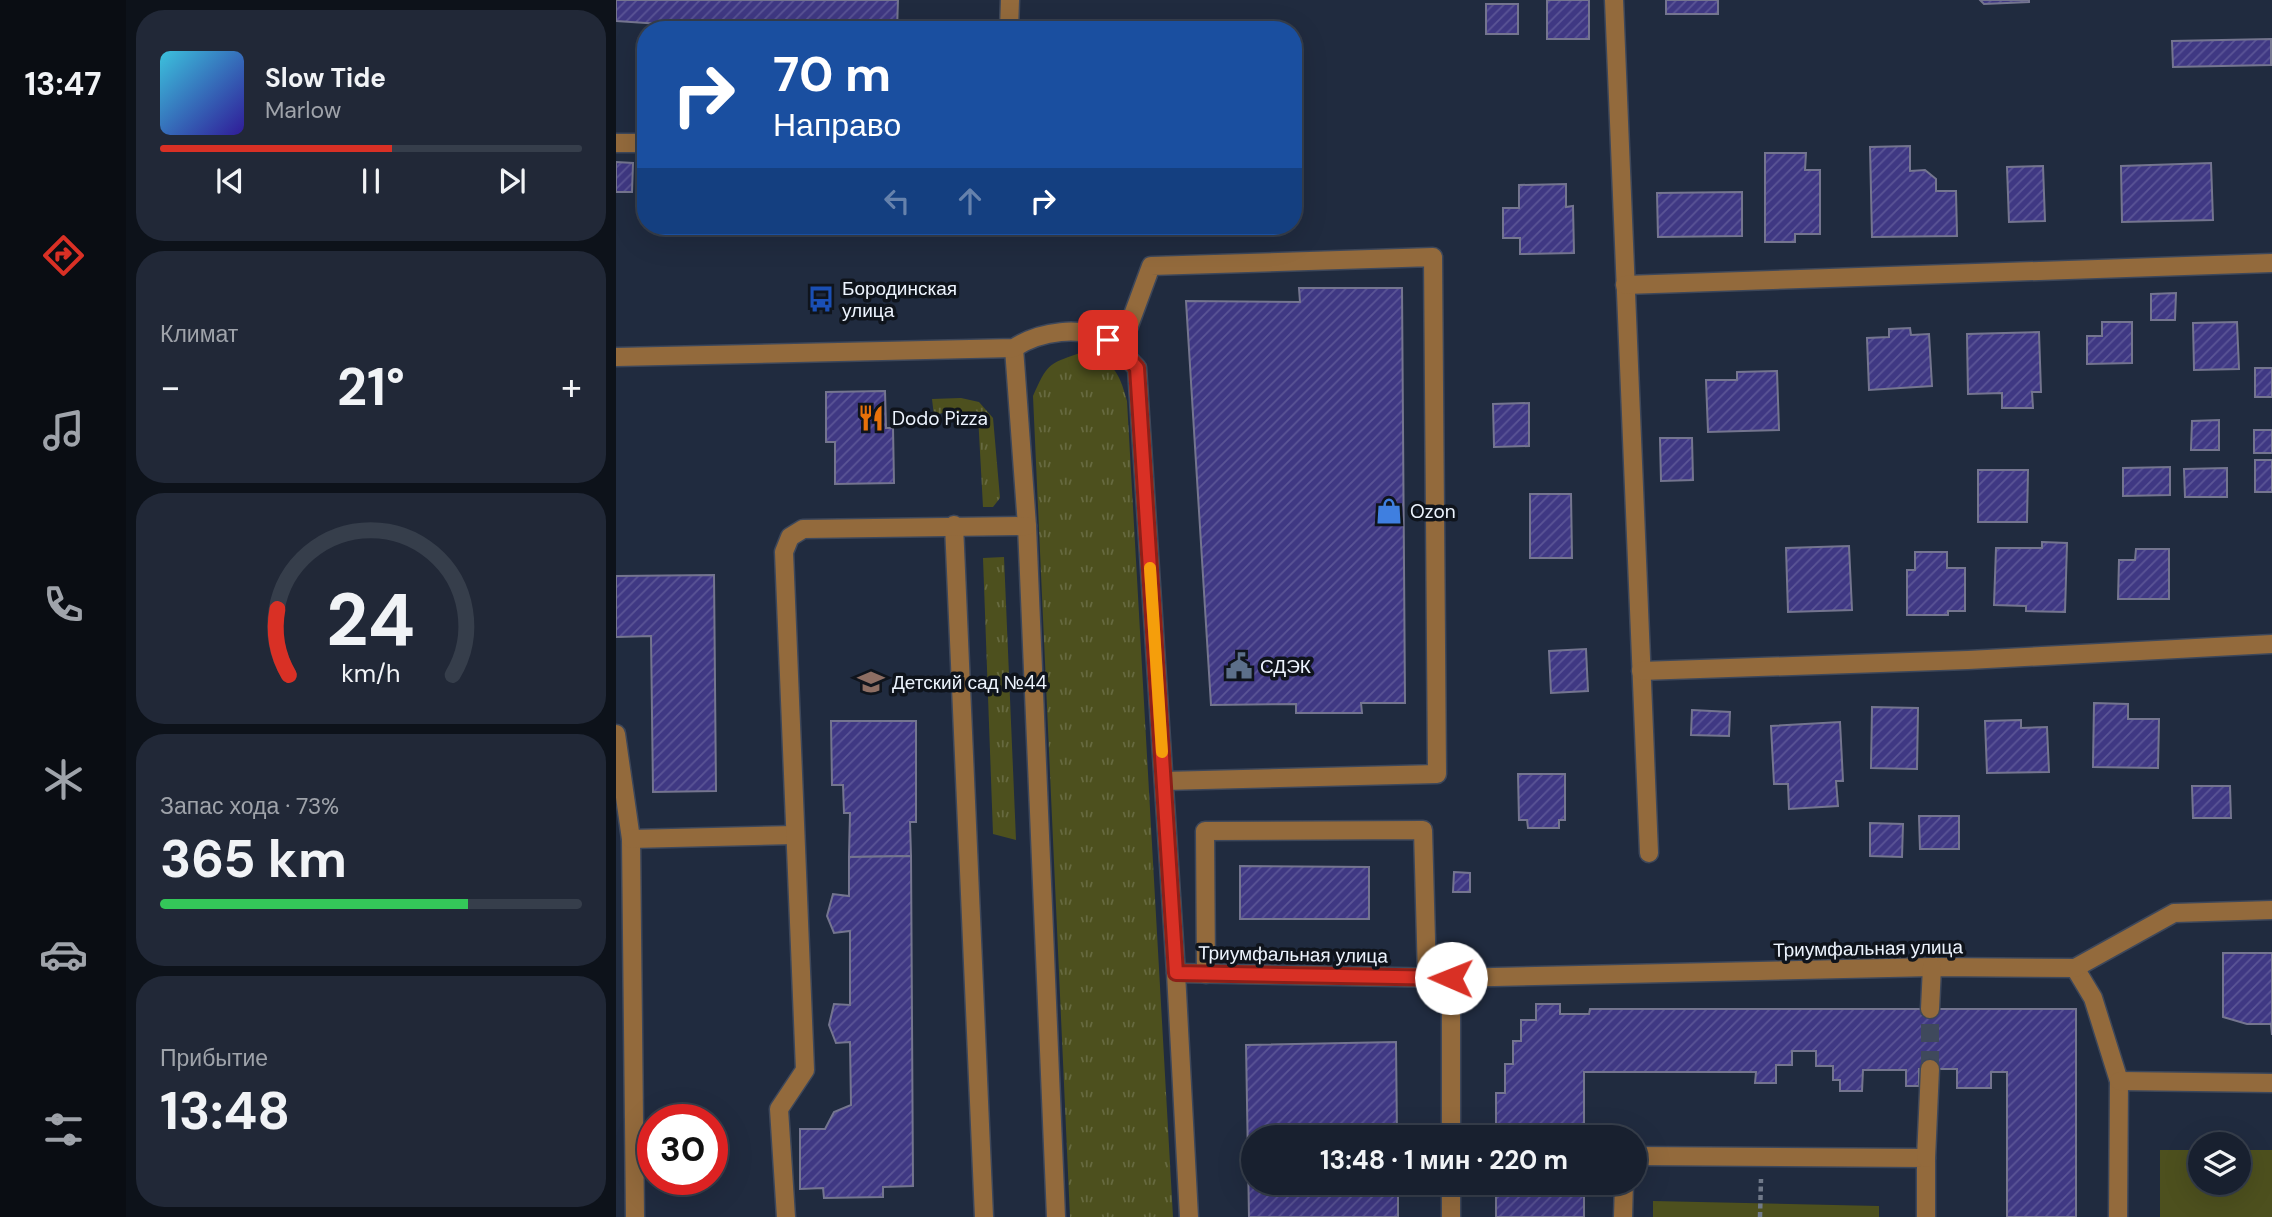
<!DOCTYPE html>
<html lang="ru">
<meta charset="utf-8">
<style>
:root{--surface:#18202f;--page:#212837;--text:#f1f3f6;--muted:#9fa3aa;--line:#363e4b;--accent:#d93025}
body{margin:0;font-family:"DM Sans",sans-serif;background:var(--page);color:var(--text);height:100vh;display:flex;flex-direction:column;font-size:26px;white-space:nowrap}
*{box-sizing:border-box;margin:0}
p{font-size:23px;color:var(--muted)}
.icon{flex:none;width:38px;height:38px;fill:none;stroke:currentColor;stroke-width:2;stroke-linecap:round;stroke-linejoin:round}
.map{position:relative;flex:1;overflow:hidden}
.details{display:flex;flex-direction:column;gap:10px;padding:10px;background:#0d121a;width:490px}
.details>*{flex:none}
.banner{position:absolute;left:21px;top:21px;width:665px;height:214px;border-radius:28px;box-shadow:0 7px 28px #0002,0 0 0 2px var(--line);background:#1a4fa0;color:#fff;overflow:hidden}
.tools{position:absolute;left:1572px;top:1132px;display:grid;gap:14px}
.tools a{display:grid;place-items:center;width:63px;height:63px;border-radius:50%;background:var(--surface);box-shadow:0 7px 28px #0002,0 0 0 2px var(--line);font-size:35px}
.speed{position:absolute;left:21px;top:1104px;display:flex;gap:14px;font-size:35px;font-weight:700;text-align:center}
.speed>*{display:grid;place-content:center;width:91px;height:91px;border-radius:50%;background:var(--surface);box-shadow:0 7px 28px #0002,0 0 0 2px var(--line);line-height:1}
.speed .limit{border:10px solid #d22;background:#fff;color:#111}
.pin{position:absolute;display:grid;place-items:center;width:60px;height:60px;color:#fff;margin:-30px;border-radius:14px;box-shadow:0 4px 10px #0006}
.me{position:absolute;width:77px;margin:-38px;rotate:271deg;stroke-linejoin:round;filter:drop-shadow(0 0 5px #0008)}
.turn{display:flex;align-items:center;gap:24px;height:147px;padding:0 21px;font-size:32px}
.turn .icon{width:91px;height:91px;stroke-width:2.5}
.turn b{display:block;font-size:49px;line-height:60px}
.lanes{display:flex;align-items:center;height:66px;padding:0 21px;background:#0003;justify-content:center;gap:35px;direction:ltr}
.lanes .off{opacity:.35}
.big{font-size:52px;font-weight:700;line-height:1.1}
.details .widget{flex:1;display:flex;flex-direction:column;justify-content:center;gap:10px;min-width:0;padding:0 24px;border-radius:28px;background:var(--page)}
.details .dial{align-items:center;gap:0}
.dial svg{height:182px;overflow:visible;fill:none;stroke:var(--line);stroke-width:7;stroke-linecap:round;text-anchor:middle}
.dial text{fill:var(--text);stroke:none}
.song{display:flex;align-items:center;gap:21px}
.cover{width:84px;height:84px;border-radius:10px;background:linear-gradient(135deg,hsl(190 70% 55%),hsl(250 70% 35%))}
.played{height:7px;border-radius:4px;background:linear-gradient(90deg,var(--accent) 55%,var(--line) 55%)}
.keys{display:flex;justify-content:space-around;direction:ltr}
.heat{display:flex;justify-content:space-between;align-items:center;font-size:38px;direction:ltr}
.charge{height:10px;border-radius:5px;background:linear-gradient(90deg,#34c759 73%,var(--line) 0)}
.trip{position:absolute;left:625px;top:1125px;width:406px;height:70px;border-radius:35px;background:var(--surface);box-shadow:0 7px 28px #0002,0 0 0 2px var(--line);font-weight:700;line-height:70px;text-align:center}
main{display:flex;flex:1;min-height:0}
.tabs{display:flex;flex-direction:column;width:126px;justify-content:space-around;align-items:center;background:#0a0d13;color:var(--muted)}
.tabs .icon{width:49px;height:49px}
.tabs .on{color:var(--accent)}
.tabs b{font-size:32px;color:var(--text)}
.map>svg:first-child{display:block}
</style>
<main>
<nav class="tabs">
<b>13:47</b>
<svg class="icon on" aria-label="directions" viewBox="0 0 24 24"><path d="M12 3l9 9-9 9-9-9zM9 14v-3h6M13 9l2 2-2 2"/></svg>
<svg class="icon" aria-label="music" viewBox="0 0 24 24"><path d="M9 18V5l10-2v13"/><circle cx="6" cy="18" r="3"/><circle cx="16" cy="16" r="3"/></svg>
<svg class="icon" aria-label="phone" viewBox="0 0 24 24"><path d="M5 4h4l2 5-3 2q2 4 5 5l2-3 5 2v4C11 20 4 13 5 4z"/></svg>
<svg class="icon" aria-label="climate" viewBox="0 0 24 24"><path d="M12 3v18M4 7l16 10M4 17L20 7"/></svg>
<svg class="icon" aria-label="car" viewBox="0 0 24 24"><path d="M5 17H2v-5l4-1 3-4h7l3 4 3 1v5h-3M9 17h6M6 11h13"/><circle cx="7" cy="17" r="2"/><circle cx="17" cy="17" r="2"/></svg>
<svg class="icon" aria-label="filters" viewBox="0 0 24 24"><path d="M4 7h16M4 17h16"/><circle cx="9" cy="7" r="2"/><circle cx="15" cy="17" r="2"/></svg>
</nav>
<section class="details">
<div class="widget">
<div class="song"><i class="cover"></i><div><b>Slow Tide</b><p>Marlow</p></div></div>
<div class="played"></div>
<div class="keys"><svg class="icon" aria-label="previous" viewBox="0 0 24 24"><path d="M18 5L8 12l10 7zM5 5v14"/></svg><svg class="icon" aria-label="pause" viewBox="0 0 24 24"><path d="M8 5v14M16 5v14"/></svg><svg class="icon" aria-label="next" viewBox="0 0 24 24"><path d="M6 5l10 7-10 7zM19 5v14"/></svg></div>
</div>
<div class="widget"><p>Климат</p>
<div class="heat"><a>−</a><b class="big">21°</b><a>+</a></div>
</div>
<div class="widget dial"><svg viewBox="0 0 100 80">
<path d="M14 69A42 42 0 1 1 86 69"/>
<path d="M14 69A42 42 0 0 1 9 40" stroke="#d93025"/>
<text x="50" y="56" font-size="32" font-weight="700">24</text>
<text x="50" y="72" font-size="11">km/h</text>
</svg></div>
<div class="widget"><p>Запас хода · 73%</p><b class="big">365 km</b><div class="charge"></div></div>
<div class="widget"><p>Прибытие</p><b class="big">13:48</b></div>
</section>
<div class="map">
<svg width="1656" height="1217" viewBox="0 0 1656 1217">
<defs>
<pattern id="grass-tufts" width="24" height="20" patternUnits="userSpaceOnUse" patternTransform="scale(1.75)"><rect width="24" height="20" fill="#4d501e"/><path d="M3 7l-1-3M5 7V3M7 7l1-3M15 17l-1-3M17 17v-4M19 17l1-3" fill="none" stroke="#676a40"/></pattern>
<pattern id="building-hatch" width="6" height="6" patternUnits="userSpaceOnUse" patternTransform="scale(1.75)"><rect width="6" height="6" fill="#3f3883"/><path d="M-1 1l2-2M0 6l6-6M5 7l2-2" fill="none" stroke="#5b5596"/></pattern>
</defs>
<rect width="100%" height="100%" fill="#202b3f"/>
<g fill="url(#grass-tufts)">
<path d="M464,353C496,358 503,371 511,401L557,1217H454L417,396C431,365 431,364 464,353Z"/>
<polygon points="345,398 363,402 377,418 384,498 377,507 367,507 362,415 329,412 318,416 316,399"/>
<polygon points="388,557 400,840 377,834 367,558"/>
</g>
<g fill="#4d501e">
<polygon points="1544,1150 1584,1150 1584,1183 1622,1183 1622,1150 1656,1150 1656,1217 1544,1217"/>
<polygon points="1037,1201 1263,1206 1263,1217 1037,1217"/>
</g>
<g fill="url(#building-hatch)" stroke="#74758f" stroke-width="2">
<polygon points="0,0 282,0 281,30 135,30 0,21"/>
<rect x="931" y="0" width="42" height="39"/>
<rect x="1050" y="0" width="52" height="14"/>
<polygon points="1364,0 1413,0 1413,2 1368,4"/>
<rect x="870" y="4" width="32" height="30"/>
<polygon points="1655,39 1655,65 1557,67 1556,41"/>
<polygon points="1294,146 1294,171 1309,170 1320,179 1320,191 1340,191 1341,236 1256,237 1254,147"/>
<polygon points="1149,153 1190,153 1189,170 1204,170 1204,234 1179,234 1179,242 1149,242"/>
<polygon points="0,162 17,163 16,192 0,192"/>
<polygon points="1595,163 1597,220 1506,222 1505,166"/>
<polygon points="1427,166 1429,221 1393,222 1391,167"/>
<polygon points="950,184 950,207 957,206 958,253 904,254 904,238 887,238 887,208 903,208 903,185"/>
<polygon points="1126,192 1126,236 1042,237 1041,193"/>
<polygon points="683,288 786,288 789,703 745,703 746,713 680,713 680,704 595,705 570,301 684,302"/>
<polygon points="1560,293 1559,320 1535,320 1535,294"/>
<polygon points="1486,322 1516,322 1516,363 1471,364 1471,336 1486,336"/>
<polygon points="1621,322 1623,369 1578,370 1577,323"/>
<polygon points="1294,328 1295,335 1313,334 1316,386 1253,390 1251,338 1273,337 1273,329"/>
<polygon points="1423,332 1425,392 1416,392 1417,408 1386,408 1386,393 1352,394 1351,334"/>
<rect x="1639" y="368" width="17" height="29"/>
<polygon points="1161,371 1163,430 1092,432 1090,380 1121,380 1121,372"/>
<polygon points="269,391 270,428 277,428 278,483 219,484 219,442 210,442 210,392"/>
<polygon points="913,403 913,446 878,447 877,404"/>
<polygon points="1603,420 1603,450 1575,450 1576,421"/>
<rect x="1638" y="430" width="18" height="23"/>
<polygon points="1044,438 1076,438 1077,480 1045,481"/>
<rect x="1639" y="460" width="17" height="32"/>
<polygon points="1554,467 1554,495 1507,496 1507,468"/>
<polygon points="1611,468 1611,497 1569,497 1568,469"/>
<polygon points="1362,470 1412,470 1411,522 1362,522"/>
<polygon points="914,494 955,494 956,558 914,558"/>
<polygon points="1426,542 1451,543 1449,612 1410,611 1410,606 1378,605 1380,548 1426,548"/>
<polygon points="1233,546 1236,610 1172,612 1170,548"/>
<polygon points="1520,549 1553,549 1553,599 1502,599 1503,560 1519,560"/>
<polygon points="1299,552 1331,552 1331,568 1349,568 1349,611 1332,611 1332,615 1291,615 1291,570 1299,570"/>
<polygon points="98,575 100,791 37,792 35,636 0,637 0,576"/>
<polygon points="970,649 972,691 935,693 933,651"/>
<polygon points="1478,703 1512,704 1512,719 1543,719 1542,768 1477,767"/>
<polygon points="1256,707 1302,708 1301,769 1255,768"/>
<polygon points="1076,710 1114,712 1113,736 1075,735"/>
<polygon points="1405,720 1405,728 1431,727 1433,772 1371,773 1369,721"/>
<polygon points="215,721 300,721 300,822 294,822 295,856 233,857 234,813 228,813 227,785 216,785"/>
<polygon points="1224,722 1227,781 1220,781 1222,806 1173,809 1172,784 1158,784 1155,726"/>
<polygon points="902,774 949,774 949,820 943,820 943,828 912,828 911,820 903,820"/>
<polygon points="1576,786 1614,786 1615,818 1577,818"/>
<polygon points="1303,816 1343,816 1343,849 1304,849"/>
<polygon points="1254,823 1287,824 1286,857 1254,856"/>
<polygon points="295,856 297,1186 267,1187 267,1197 208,1198 207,1188 184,1189 184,1129 209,1129 218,1112 235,1105 234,1042 220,1043 213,1025 218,1004 234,1005 234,931 218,933 211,916 217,894 233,896 233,857"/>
<polygon points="624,866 753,867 753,919 624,919"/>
<polygon points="838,872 854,873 854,892 837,892"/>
<polygon points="1607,953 1656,953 1656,1035 1655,1024 1631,1024 1607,1017"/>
<polygon points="920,1004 944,1004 944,1014 973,1014 974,1009 1460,1009 1460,1217 1391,1217 1391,1072 1375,1072 1375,1088 1341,1088 1341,1069 1303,1069 1303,1086 1290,1086 1290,1070 1247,1070 1246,1091 1224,1091 1224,1080 1217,1080 1217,1066 1200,1066 1200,1051 1176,1051 1176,1065 1160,1065 1160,1083 1139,1083 1140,1072 968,1072 968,1138 880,1138 880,1093 889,1093 889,1064 897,1064 897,1041 905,1041 905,1020 920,1020"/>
<polygon points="780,1042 781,1138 637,1138 637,1183 782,1183 782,1217 633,1217 630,1045"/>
<rect x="880" y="1183" width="88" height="34"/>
</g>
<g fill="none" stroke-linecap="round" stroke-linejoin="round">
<polyline stroke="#3f495c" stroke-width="18" stroke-dasharray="18 9" stroke-linecap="butt" points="1314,1069 1314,1009"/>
<g stroke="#3d475a" stroke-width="21">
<g id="minor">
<polyline points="998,0 1033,853"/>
<polyline points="393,30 394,0"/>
<polyline points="0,143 30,143"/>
<polyline points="1009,285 1656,263"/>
<polyline points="398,348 411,526 440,1217"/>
<polyline points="504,350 535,266 817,257 821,774 548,781"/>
<path d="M0,357L398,348C424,331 465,325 493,341C504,348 512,359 521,368L560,973L573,1217"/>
<polyline points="338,525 368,1217"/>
<polyline points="1025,671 1352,660 1656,644"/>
<polyline points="0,734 15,839 19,1217"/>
<polyline points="15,839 178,835"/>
<polyline points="1459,968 1477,998 1503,1081 1502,1217"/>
<polyline points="560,973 835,978 1316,967 1459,968 1558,913 1656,910"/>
<polyline points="590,974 589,831 807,830 811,977"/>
<polyline points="835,978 835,1138"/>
<polyline points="1314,1009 1316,967"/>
<polyline points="1503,1081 1656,1083"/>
<polyline points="1018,1156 1310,1158 1310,1217"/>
<polyline points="1310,1158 1314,1069"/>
<polyline points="835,1183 835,1217"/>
<polyline points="170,1217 163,1109 189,1070 168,552 174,537 187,529 411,526"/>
<polyline points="1007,1217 1008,1183"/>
</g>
</g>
<polyline stroke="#707989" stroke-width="4.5" stroke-dasharray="5 3.5" stroke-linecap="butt" points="1144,1217 1145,1179"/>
<use href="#minor" stroke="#936a3c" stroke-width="18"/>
</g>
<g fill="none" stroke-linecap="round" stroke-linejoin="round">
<g stroke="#8d1f18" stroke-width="18">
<polyline id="route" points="492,340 505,350 521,368 560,973 835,978"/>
</g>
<use href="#route" stroke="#d93025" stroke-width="12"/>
<polyline stroke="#f59e0b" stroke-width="12" points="534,568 546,752"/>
</g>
<defs>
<g id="bus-bare" transform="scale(2.1)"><path d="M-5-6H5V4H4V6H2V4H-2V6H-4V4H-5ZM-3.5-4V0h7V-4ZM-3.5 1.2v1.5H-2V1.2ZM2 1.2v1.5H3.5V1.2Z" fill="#1a4fb4" stroke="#0f141c" stroke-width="2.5" paint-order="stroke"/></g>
<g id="restaurant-bare" transform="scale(2.1)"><path d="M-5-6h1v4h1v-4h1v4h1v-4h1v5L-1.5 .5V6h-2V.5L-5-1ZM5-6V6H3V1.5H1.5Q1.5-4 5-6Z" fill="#e8710a" stroke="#0f141c" stroke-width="2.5" paint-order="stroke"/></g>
<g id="shop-bare" transform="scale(2.1)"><path d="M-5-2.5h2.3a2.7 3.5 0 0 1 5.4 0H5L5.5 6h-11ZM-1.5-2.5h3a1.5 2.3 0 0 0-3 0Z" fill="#3f7fe0" stroke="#0f141c" stroke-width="2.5" paint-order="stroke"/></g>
<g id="civic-bare" transform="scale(2.1)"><path d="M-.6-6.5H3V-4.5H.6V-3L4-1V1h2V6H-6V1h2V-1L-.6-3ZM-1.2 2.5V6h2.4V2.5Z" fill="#5c6f8a" stroke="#0f141c" stroke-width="2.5" paint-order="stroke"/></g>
<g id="school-bare" transform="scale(2.1)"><path d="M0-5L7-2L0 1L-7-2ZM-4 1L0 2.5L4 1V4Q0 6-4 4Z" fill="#8d6e63" stroke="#0f141c" stroke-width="2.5" paint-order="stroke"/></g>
</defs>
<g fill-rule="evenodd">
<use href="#bus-bare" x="205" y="299"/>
<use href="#restaurant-bare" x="255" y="418"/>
<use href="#shop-bare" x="773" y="511"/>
<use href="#civic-bare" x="623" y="666"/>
<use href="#school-bare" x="255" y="682"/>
</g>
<g text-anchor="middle" stroke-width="7" stroke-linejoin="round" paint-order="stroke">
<g font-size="19" fill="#edf4fe" stroke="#0f141c" text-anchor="start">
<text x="226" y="295">Бородинская<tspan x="226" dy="22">улица</tspan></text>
<text x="276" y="425">Dodo Pizza</text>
<text x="794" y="518">Ozon</text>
<text x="644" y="673">СДЭК</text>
<text x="276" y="689">Детский сад №44</text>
</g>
<g font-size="19" fill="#edf4fe" stroke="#0f141c">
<text transform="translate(1252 948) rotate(-1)" y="7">Триумфальная улица</text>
<text transform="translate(677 954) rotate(1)" y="7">Триумфальная улица</text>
</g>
</g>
</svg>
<div class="tools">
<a><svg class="icon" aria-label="layers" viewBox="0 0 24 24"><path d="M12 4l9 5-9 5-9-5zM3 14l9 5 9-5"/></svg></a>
</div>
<div class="speed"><div class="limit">30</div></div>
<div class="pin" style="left:492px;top:340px;background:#d93025"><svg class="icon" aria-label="arrive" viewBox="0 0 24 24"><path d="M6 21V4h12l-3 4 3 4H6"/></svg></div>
<svg class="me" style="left:835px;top:978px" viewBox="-20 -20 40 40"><circle r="19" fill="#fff"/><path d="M0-13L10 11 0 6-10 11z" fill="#d93025"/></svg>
<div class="trip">13:48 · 1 мин · 220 m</div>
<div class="banner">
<div class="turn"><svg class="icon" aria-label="right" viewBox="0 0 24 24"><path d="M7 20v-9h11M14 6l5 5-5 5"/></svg><div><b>70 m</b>Направо</div></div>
<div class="lanes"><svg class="icon off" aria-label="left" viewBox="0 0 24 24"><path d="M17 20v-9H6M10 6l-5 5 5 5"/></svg><svg class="icon off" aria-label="ahead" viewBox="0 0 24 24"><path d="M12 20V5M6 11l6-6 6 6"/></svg><svg class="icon" aria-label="right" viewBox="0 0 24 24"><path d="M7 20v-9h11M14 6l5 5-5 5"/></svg></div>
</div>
</div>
</main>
